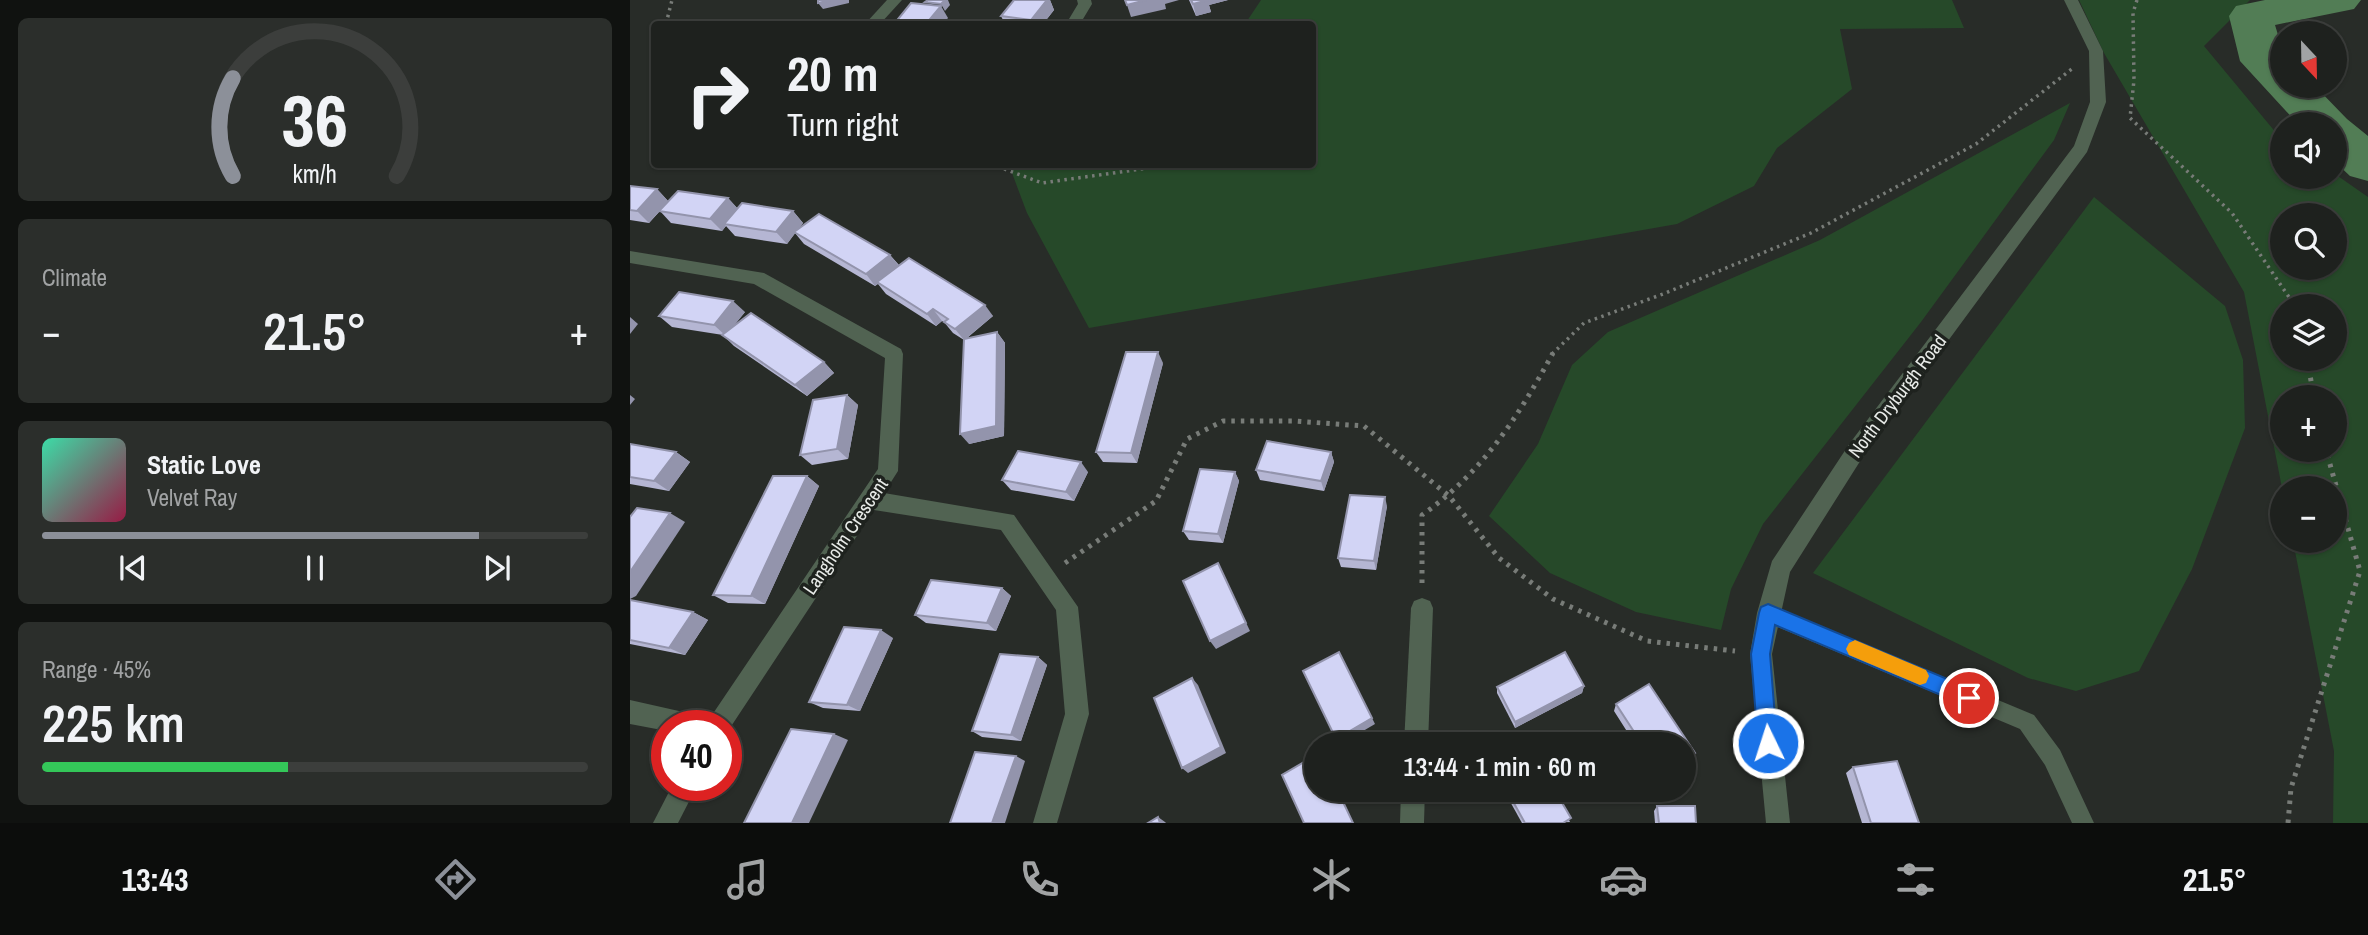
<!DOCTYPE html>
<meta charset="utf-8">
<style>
:root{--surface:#1e211e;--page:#2b2e2b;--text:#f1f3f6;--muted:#a1a3a4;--line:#3c3e3c;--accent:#8c9099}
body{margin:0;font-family:"Archivo Narrow",sans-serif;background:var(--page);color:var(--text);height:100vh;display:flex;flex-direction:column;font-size:26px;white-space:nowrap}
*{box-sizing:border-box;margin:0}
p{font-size:23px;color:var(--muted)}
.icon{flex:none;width:38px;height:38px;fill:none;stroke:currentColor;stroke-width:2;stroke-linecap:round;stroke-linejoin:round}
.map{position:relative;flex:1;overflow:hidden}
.details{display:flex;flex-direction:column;gap:18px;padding:18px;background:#101210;width:630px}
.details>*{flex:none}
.hud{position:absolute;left:21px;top:21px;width:665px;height:147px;border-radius:7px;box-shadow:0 2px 5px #0004,0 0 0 2px var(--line);background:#1e211e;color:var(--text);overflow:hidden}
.needle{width:46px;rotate:158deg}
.fabs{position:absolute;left:1640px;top:21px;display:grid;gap:14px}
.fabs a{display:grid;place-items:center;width:77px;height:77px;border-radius:50%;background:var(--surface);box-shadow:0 2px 5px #0004,0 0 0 2px var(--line);font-size:35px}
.speed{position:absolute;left:21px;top:710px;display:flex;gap:14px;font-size:35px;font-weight:700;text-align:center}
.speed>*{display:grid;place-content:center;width:91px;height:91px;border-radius:50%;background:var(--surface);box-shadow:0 2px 5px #0004,0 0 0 2px var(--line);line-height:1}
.speed .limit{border:10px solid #d22;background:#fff;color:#111}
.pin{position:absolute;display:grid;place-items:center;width:60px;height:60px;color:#fff;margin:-30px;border:4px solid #fff;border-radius:50%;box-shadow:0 2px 7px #0007}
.me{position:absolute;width:77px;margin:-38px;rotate:356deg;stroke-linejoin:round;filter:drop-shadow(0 0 5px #0008)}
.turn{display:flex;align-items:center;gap:24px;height:147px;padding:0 21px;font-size:32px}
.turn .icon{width:91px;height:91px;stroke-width:2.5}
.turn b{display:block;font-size:49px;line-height:60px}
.big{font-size:52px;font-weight:600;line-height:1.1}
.details .tile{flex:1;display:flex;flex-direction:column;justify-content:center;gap:10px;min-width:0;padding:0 24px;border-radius:10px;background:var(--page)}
.details .dial{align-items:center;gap:0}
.dial svg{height:182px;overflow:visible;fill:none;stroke:var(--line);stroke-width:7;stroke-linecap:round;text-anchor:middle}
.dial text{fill:var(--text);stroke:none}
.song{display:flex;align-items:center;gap:21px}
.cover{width:84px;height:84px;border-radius:10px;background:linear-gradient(135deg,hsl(160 70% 55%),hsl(340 70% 35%))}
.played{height:7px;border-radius:4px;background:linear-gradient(90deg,var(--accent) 80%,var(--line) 80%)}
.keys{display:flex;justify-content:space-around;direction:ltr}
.heat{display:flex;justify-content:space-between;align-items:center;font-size:38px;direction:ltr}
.charge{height:10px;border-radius:5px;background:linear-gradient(90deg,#34c759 45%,var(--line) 0)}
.trip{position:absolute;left:674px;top:732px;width:392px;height:70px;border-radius:35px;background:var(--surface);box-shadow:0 2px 5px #0004,0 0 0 2px var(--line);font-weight:600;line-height:70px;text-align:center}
.menu{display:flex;height:112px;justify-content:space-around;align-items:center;background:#0c0d0c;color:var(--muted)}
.menu .icon{width:49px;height:49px}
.menu .selected{color:var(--accent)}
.menu b{font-size:32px;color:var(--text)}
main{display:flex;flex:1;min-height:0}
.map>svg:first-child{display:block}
</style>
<main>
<section class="details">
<div class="tile dial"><svg viewBox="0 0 100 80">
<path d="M14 69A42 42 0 1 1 86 69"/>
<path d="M14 69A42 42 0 0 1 14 26" stroke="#8c9099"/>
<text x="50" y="56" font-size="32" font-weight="700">36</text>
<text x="50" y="72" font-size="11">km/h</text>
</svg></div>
<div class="tile"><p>Climate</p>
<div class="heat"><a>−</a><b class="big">21.5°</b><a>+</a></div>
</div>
<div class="tile">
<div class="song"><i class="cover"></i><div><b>Static Love</b><p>Velvet Ray</p></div></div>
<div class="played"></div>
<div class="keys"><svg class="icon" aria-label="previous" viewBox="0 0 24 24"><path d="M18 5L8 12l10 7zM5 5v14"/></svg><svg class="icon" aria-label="pause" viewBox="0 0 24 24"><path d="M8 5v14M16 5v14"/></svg><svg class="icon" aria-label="next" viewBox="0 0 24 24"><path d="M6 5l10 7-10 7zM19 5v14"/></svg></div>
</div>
<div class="tile"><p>Range · 45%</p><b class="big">225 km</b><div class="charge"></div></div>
</section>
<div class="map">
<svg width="1738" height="823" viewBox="0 0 1738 823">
<rect width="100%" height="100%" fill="#282c28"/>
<g fill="#264929" fill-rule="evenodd">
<polygon points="631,0 1322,0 1334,28 1210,29 1222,89 1147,148 1124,186 1047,224 459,328 397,213 379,165 682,164 682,24 615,24"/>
<path d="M1449,0H1620L1574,46L1652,140V177H1704L1705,174L1738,197V823H1703L1704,751L1663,541H1704V488H1652L1614,292L1474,53ZM1652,215H1704V268H1652ZM1704,306V359H1652V306ZM1704,397V450H1652V397Z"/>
<polygon points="1440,103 1424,140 1291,322 1133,524 1101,589 1091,630 1006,612 920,573 859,516 908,444 942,365 978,332 1190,240"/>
<polygon points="1464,197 1595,306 1613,360 1615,428 1562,569 1509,671 1446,691 1398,678 1183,573"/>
</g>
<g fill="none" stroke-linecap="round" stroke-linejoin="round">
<polygon fill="#527d55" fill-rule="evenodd" points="1635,0 1731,0 1724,9 1645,25 1652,48 1652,86 1685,86 1717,119 1738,136 1738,181 1720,176 1704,161 1704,124 1668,124 1610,61 1599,16 1606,6"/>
<g stroke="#787c78" stroke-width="3.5" stroke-dasharray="2.5 4.5" stroke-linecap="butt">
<polyline points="1507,0 1503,13 1504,80 1500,118 1602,213 1665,306"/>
<polyline points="36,24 42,0"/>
<polyline points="24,73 24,81"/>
<polyline points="361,164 412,183 540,165"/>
<polyline points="922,354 954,323 1033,294 1181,233 1346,144 1443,68"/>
</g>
<g stroke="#787c78" stroke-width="5" stroke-dasharray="3.5 6" stroke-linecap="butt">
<polyline points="1677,359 1684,397"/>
<polyline points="435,563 526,501 557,439 593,421 664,421 734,426 819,496 869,558 923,599 1017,641 1105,651"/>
<path d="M792,583V515C853,472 888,417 923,353"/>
<polyline points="1658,823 1661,788 1730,571 1696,450"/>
</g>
<polygon fill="#516352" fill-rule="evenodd" points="1138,604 1404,715 1430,750 1464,823 1442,823 1415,765 1390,729 1131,620 1128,613 1131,606"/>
<g fill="#516352" fill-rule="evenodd">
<polygon points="257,0 272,0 250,24 235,24"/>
<polygon points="447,0 461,0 462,4 450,24 436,24 448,4"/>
<polygon points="0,251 134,273 271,349 273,354 268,471 254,493 384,515 448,607 459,714 427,823 403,823 435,714 426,610 371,530 244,510 96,734 96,726 37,726 37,731 0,724 0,700 80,718 248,469 255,358 124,284 0,263"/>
<polygon points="792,598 800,601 803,608 798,744 774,744 781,608 784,601"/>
<polygon points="42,786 67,786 48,823 23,823"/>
<polygon points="771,789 795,789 794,823 770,823"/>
</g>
<polygon fill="#516352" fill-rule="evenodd" points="1434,0 1448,0 1473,51 1476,102 1457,152 1234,455 1160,572 1142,654 1160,823 1136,823 1120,654 1127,613 1142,561 1220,443 1444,146 1460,102 1459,51"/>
</g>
<g fill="#b5b6d3">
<polygon points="384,0 420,0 424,10 413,24 375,24 371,16"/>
<polygon points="559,0 598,0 579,5 581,12 566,16"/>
<polygon points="0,186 27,189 38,201 98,198 107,208 163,211 173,223 168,229 260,255 269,265 363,316 337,338 367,332 375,343 374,436 339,444 334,340 323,333 314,322 312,321 306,326 256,294 248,284 245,286 174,244 165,233 157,244 105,236 96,226 92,231 41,223 30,211 19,223 0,220"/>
<polygon points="115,312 104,325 194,362 204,373 177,396 104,346 93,335 42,327 29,316"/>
<polygon points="533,363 507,463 473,462 466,452"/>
<polygon points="217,395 228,405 218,459 182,465 170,455"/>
<polygon points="0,444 46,452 60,462 39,491 0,484"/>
<polygon points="701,452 704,462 694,491 630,480 626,470"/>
<polygon points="458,472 444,501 381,490 372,480"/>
<polygon points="605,472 609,481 593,543 559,540 553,531"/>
<polygon points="177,476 189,486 135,604 98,603 83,595"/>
<polygon points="757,506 746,570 711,567 708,558"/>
<polygon points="372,588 381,596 366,631 296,623 285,615"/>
<polygon points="0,600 63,612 78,620 55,655 0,644"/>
<polygon points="263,638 230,711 193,708 179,702"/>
<polygon points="408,657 417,665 391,741 352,737 342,731"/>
<polygon points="1019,684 1065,753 1061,759 1054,764 1054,744 1005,744 984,711 986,704"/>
<polygon points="954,686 952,693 885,728 867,693 867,687"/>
<polygon points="1223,767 1289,823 1232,823 1216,773"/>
<polygon points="873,789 924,789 940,822 892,823"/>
<polygon points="1027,806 1066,823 1025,823 1024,811"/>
</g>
<g fill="#9394ac">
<polygon points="201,0 219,0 219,3 193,9 188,3"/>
<polygon points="315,0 318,0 320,5 315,11 311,4"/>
<polygon points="417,0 420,0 424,10 413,24 403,24 401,20"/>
<polygon points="516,0 549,0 535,4 536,9 501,17 497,5"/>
<polygon points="576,0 598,0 579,5 581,12 566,16 563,4"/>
<polygon points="311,6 318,18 313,24 296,24"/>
<polygon points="27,189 38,201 19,223 7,211"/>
<polygon points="98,198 109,210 94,224 96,226 92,231 80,219"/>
<polygon points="163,211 173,223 157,244 146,232"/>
<polygon points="260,255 269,266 245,286 236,274"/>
<polygon points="103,301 115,312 96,336 84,325"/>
<polygon points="355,305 363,316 334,340 325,329"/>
<polygon points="303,309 312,321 306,326 297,314"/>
<polygon points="0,317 8,324 0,334"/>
<polygon points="367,332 375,343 374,436 339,444 330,434"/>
<polygon points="528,352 533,363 507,463 501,453"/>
<polygon points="194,362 204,373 177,396 165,385"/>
<polygon points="0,395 5,399 0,405"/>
<polygon points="217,395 228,405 218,459 207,449"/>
<polygon points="46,452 60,462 39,491 24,481"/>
<polygon points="701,452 704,462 694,491 691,481"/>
<polygon points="451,462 458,472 444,501 436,492"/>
<polygon points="605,472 609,481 593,543 588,534"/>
<polygon points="177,476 189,486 135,604 121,596"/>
<polygon points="755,497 757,506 746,570 744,561"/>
<polygon points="40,513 55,522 6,596 0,599 0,572"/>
<polygon points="588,563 620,631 586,649 580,641"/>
<polygon points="372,588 381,596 366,631 357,623"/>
<polygon points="63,612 78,620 55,655 39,648"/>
<polygon points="251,630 263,638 230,711 217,705"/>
<polygon points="408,657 417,665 391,741 381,735"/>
<polygon points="562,678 568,685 596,753 558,773 552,768"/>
<polygon points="954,686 952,693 885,728 885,722"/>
<polygon points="742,718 745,724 711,744 709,744 706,739"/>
<polygon points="204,734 218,740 179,823 162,823"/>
<polygon points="1065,753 1061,759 1054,764 1054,760"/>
<polygon points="386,756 395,761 375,823 362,823"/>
<polygon points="528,817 535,822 536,823 530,823"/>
</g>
<g fill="#d2d4f5" stroke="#9394ac" stroke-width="2">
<polygon points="188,0 201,0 188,3"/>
<polygon points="298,0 315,0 311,4 295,2"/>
<polygon points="384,0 417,0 401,20 371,16"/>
<polygon points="495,0 516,0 497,5"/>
<polygon points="561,0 578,0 563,4"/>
<polygon points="281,3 311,6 296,24 264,24"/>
<polygon points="0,186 27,189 7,211 0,210"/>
<polygon points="48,191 98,198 80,219 29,211"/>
<polygon points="112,203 163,211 146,232 94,224"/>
<polygon points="189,214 260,255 236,274 164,232"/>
<polygon points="279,258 355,305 325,329 314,322 318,319 303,309 297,314 247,282"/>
<polygon points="49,292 103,301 84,325 29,316"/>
<polygon points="121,313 194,362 165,385 92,335"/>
<polygon points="367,332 366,426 330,434 334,339"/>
<polygon points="496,352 528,352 501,453 466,452"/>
<polygon points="217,395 207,449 170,455 183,400"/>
<polygon points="637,441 701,452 691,481 626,470"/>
<polygon points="0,444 46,452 24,481 0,477"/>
<polygon points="388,451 451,462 436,492 372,480"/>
<polygon points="570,469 605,472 588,534 553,531"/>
<polygon points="143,476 177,476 121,596 83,595"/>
<polygon points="720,495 755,497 744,561 708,558"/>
<polygon points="7,508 40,513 0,572 0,517"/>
<polygon points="588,563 616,623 580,641 553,581"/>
<polygon points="301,580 372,588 357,623 285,615"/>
<polygon points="0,600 63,612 39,648 0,640"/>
<polygon points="214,627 251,630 217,705 179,702"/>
<polygon points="709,652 742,718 706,739 673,671"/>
<polygon points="935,652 954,686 885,722 867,687"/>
<polygon points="370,654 408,657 381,735 342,731"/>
<polygon points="562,678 591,747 552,768 524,698"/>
<polygon points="1019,684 1065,753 1054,760 1054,744 1012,744 986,704"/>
<polygon points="161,729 204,734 162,823 114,823"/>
<polygon points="345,752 386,756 362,823 320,823"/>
<polygon points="686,755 686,789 707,789 723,823 674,823 652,775"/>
<polygon points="1267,761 1289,823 1241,823 1223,767"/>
<polygon points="876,789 924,789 941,818 933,823 895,823"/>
<polygon points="1027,806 1065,806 1066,823 1029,823"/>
<polygon points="528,817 530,823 518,823"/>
</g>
<polygon fill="#1a73e8" stroke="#114b97" stroke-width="2" points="1138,604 1346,691 1349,698 1346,704 1339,707 1145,625 1140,654 1147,743 1144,749 1138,752 1131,749 1128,743 1121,654 1129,613 1131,607"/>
<polygon fill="#f59e0b" points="1225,640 1296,670 1299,676 1296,683 1290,685 1219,655 1216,649 1219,643"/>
<g text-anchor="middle" stroke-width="7" stroke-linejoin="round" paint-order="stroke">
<g font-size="19" fill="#e8ebe8" stroke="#1e221e">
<text transform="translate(1267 396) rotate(-53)" y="7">North Dryburgh Road</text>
<text transform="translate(215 536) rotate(-56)" y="7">Langholm Crescent</text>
</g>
</g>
</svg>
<div class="fabs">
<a><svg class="needle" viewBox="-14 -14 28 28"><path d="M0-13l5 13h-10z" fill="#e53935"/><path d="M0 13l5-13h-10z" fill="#a1a3a4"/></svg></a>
<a><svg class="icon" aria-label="sound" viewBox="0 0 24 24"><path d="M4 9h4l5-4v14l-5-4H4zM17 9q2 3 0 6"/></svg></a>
<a><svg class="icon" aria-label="search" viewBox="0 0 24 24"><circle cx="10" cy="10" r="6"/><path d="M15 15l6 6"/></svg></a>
<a><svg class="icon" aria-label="layers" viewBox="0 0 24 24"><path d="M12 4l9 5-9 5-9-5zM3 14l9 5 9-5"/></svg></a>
<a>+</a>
<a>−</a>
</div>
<div class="speed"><div class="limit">40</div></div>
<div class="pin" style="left:1339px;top:698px;background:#d93025"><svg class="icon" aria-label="arrive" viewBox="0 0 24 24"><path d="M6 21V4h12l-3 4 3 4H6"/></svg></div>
<svg class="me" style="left:1138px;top:743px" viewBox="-20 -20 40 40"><circle r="17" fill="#1a73e8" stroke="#fff" stroke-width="3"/><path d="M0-11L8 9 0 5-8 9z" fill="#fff"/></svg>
<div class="trip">13:44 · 1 min · 60 m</div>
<div class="hud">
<div class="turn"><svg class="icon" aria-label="right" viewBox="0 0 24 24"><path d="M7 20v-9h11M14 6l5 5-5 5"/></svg><div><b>20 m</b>Turn right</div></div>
</div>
</div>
</main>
<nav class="menu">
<b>13:43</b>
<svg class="icon selected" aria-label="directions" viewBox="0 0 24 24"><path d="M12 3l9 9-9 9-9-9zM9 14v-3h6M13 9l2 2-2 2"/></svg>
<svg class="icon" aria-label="music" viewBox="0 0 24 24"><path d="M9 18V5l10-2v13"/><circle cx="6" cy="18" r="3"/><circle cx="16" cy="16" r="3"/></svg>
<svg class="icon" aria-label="phone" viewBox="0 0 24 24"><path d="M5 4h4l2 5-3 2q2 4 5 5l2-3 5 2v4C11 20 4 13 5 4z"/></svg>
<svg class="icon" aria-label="climate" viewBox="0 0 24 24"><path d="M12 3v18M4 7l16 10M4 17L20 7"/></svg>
<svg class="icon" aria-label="car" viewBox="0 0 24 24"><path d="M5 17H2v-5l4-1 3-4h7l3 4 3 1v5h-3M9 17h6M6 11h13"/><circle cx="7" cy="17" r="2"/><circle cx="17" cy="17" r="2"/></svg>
<svg class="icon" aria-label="filters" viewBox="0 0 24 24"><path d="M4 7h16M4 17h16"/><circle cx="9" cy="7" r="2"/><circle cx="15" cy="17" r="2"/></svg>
<b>21.5°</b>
</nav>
